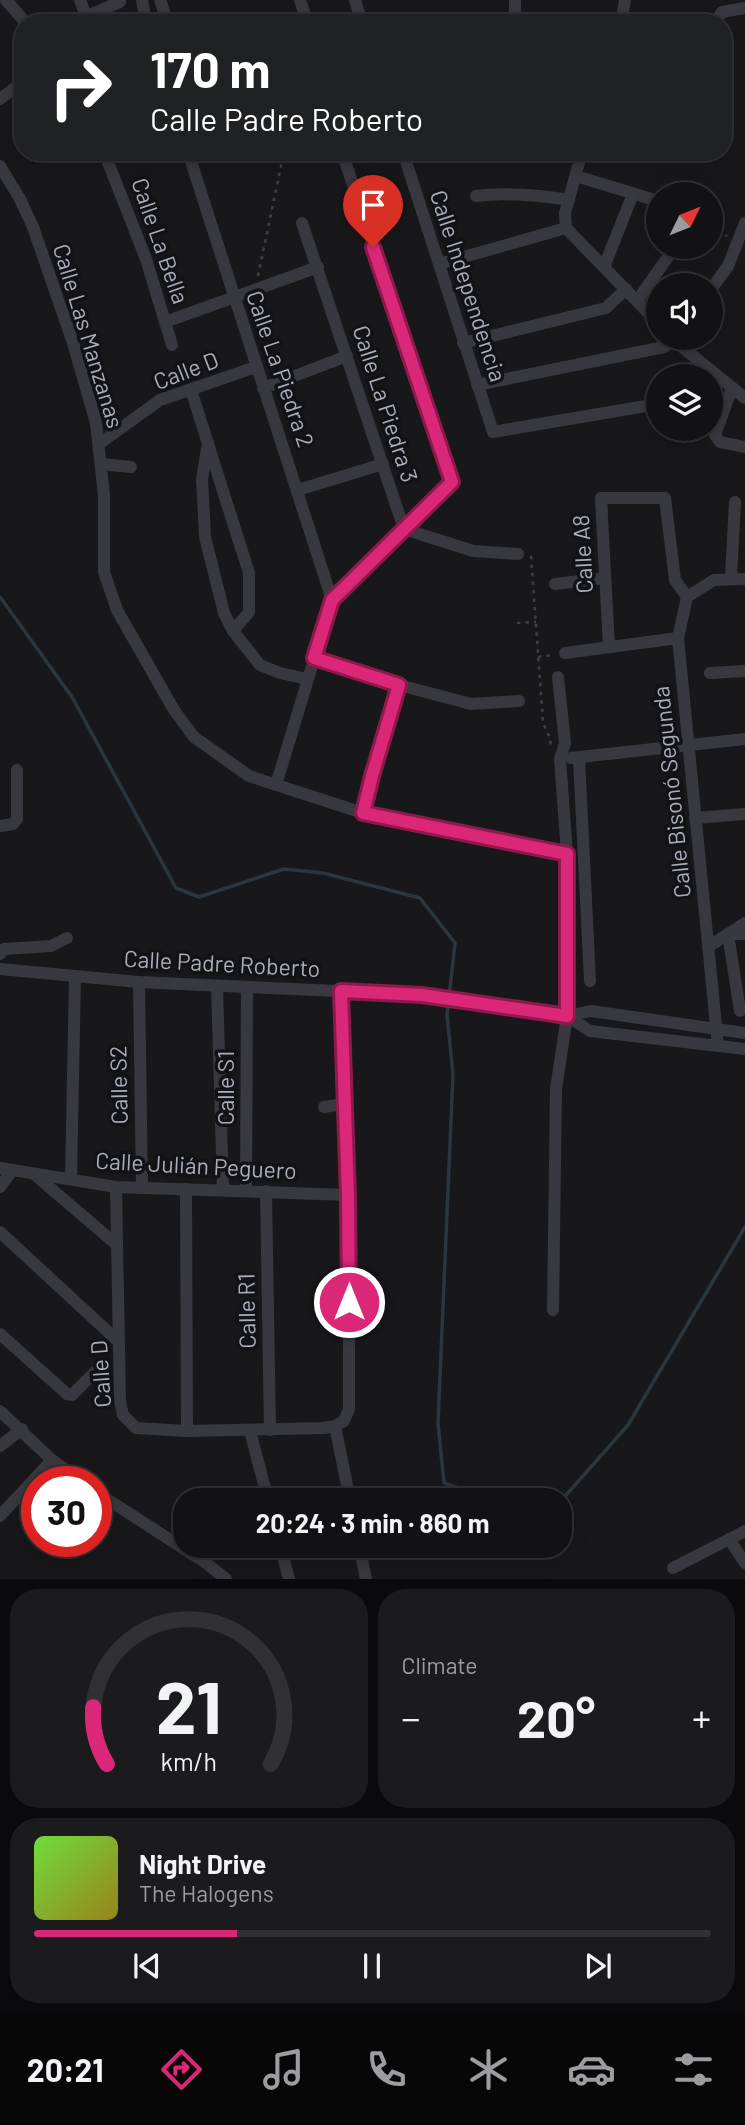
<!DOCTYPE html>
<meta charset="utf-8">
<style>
:root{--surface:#121114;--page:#1b1a1d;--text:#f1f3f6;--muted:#9c9da0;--line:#313134;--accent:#db2777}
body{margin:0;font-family:Barlow,sans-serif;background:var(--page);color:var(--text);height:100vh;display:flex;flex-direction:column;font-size:26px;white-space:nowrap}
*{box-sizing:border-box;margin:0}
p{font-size:23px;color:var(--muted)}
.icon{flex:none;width:38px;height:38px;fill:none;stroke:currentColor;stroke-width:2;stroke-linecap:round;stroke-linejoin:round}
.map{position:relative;height:1579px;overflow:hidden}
.details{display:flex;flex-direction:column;gap:10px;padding:10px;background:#0a090b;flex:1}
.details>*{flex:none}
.banner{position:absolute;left:14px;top:14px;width:718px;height:147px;border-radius:28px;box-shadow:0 4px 18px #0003,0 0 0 2px var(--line);background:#202124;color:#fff;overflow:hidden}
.needle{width:46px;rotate:47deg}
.tools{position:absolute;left:646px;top:182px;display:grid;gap:14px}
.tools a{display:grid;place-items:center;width:77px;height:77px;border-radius:50%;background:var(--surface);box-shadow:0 4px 18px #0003,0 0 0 2px var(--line);font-size:35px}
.speed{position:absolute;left:21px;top:1466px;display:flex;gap:14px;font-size:35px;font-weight:700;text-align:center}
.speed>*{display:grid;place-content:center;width:91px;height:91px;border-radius:50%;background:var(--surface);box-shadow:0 4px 18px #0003,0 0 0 2px var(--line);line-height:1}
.speed .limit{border:10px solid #d22;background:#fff;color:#111}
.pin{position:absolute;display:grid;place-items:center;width:60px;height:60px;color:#fff;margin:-72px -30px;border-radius:50% 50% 50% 0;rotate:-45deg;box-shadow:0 0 7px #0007}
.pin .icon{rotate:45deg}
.me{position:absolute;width:77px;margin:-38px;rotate:0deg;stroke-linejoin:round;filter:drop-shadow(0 0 5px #0008)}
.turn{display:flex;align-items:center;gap:24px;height:147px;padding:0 21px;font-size:32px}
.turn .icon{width:91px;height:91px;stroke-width:2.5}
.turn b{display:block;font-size:49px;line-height:60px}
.big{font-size:52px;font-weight:700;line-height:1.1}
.details .card{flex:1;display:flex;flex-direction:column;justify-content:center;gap:10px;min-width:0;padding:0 24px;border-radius:28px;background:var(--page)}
.details .dial{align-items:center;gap:0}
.dial svg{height:182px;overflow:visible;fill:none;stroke:var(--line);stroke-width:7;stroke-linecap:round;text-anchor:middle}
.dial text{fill:var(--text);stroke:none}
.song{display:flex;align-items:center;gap:21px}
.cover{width:84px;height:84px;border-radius:10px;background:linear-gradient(135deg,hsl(100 70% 55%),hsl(50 70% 35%))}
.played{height:7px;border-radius:4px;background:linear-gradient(90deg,var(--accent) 30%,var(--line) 30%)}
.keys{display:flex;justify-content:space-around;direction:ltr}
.heat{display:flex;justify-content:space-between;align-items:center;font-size:38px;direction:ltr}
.details .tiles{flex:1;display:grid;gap:10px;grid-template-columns:1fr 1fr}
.card:last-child{grid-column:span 2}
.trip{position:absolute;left:173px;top:1488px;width:399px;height:70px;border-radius:28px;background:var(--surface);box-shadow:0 4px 18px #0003,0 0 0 2px var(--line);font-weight:700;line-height:70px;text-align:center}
.tab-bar{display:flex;height:112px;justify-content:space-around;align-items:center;background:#070708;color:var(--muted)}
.tab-bar .icon{width:49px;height:49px}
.tab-bar .selected{color:var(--accent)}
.tab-bar b{font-size:32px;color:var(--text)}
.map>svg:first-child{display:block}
</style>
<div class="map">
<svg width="745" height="1579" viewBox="0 0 745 1579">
<rect width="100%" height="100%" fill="#18171a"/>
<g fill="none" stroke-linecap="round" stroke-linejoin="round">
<g stroke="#2c363f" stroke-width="3.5">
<polyline points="0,597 72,697 176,888 199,897 284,869 323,873 420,898 455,943 447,1015 453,1074 438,1423 444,1483 493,1500"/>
<polyline points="560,1502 628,1425 745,1227"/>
</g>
<g stroke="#3e4046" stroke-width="2.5" stroke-dasharray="3.5 5" stroke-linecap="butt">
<polyline points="710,228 727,236"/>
<polyline points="258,276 284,152"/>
<polyline points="531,556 543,723 550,738 551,747"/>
<polyline points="517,623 536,622"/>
<polyline points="538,657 554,655"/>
</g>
<g stroke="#38393f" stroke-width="12">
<polyline points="6,0 26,23"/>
<polyline points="80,0 86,16"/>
<polyline points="142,0 146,23"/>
<polyline points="160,0 168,23"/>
<polyline points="300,0 304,12 303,23"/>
<polyline points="355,0 362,23"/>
<polyline points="515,0 515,23"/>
<polyline points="71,23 120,2"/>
<polyline points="621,23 625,0"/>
<polyline points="715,23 722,12 745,8"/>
<polyline points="0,99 23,82"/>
<polyline points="104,152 146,259 172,345"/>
<polyline points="188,152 332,600"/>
<polyline points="403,152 493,432 658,404"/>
<polyline points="582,152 565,213 566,228 658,323"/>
<polyline points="0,166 20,199 33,227 73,343 96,423 104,495 104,572 117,610 174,710 194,737 249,776 363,813 567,854"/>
<polyline points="576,176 658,201"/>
<path d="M476,196C507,192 537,195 569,200"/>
<polyline points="302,223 404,529 473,551 518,554"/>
<polyline points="439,264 566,228"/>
<polyline points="604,267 633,194"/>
<polyline points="710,291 728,266 745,223"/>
<polyline points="637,301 675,247"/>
<polyline points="165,322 318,267"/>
<polyline points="671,338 745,398"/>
<polyline points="463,343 606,308 626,289"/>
<polyline points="477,385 664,347 677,338"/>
<polyline points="263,388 347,356"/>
<polyline points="732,388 715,435 720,442 744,447"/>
<polyline points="191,390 249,573 249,612 233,631"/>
<polyline points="208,443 202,479 205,537 224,613 233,631 260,665 280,673 307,679"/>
<polyline points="99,444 160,400 256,367"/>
<polyline points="101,464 131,467"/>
<polyline points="298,490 383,464"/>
<polyline points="731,578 735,502"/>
<polyline points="555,584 605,578"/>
<polyline points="609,647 601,498 665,498 675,580 687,597"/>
<polyline points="565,653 678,638"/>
<polyline points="314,658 399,685 471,704 519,701"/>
<polyline points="710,673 745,671"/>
<polyline points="571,758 745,739"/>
<polyline points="579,758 590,981"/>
<polyline points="276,785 332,600 452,482 342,152"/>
<polyline points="363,813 372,777 399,685"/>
<polyline points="695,818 745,814"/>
<polyline points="0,826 13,824 17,819 17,770"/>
<polyline points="708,947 745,923"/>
<polyline points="0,954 4,949 51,946 67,938"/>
<polyline points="0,969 139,982 422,995 552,1015 567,1016 591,1011 745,1033"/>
<polyline points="139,982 142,1188"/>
<polyline points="217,986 223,1190"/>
<polyline points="740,1011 728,934 745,934"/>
<polyline points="567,1016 590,1031 745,1049"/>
<polyline points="718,1046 678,638 687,597 714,580 745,579"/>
<polyline points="324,1107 344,1104"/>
<polyline points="0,1168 116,1187 349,1195"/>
<polyline points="34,1174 117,1245"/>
<polyline points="71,1179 75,976"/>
<polyline points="0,1187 12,1171"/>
<polyline points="116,1187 120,1401 123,1415 136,1428 187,1431 323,1428 335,1426 344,1421 349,1409 349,1195 341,991"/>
<polyline points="186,1189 187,1431"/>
<polyline points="246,1190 247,987"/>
<polyline points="266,1191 270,1430"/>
<polyline points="0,1232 119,1342"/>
<polyline points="553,1310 556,1089 567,1016 568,963 567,854 560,759 565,743 558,677"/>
<polyline points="0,1334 67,1394 72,1395 96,1371"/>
<polyline points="0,1411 52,1460 83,1482"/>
<polyline points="335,1426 350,1500"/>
<polyline points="250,1431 268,1500"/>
<polyline points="0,1446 22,1429"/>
<polyline points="96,1492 206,1563 226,1579"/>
<polyline points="0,1516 52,1460"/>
<polyline points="729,1539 745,1563"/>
<polyline points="280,1545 289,1579"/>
<polyline points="359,1545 366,1579"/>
<polyline points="673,1568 745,1531"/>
</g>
</g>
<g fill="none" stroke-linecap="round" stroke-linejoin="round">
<g stroke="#8e194d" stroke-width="18">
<polyline id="route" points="349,1302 348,1195 341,991 422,995 567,1016 567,854 363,813 372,776 399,685 314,658 332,600 452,482 373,247"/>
</g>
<use href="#route" stroke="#db2777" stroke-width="12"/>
</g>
<g text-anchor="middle" stroke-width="7" stroke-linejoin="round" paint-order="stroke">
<g font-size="23" fill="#a9aebb" stroke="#131215">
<text transform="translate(160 241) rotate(71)" y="8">Calle La Bella</text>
<text transform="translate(468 286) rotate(72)" y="8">Calle Independencia</text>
<text transform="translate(88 336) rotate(73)" y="8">Calle Las Manzanas</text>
<text transform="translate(280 369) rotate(71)" y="8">Calle La Piedra 2</text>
<text transform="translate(186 371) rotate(-21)" y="8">Calle D</text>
<text transform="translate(385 404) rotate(72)" y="8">Calle La Piedra 3</text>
<text transform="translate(583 554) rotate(-93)" y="8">Calle A8</text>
<text transform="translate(672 792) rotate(-96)" y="8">Calle Bisonó Segunda</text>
<text transform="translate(222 964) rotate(3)" y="8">Calle Padre Roberto</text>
<text transform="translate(119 1085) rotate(-91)" y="8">Calle S2</text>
<text transform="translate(226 1088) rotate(-90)" y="8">Calle S1</text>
<text transform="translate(196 1166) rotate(3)" y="8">Calle Julián Peguero</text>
<text transform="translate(247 1311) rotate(-91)" y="8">Calle R1</text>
<text transform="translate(101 1374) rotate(-94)" y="8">Calle D</text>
</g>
</g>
</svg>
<div class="tools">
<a><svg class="needle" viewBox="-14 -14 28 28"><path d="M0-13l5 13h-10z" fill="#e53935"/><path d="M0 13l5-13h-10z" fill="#9c9da0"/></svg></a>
<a><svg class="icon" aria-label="sound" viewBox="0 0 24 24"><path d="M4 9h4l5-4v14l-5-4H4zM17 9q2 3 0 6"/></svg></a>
<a><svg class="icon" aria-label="layers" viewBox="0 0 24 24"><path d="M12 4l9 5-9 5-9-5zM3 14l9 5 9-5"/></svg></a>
</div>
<div class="speed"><div class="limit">30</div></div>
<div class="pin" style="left:373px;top:247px;background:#d93025"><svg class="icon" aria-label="arrive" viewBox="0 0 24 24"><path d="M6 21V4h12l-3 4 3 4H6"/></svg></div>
<svg class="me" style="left:349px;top:1302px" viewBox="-20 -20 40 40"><circle r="17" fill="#db2777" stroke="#fff" stroke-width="3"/><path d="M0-11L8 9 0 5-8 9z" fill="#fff"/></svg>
<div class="trip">20:24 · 3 min · 860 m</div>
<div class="banner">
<div class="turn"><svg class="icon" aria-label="right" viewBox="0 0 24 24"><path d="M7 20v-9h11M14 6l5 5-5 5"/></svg><div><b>170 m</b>Calle Padre Roberto</div></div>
</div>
</div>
<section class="details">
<div class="tiles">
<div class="card dial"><svg viewBox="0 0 100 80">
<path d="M14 69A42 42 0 1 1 86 69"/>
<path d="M14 69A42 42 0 0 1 8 44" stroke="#db2777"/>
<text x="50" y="56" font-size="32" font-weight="700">21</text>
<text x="50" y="72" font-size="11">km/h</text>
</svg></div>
<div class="card"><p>Climate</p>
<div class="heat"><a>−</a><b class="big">20°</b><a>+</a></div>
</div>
<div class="card">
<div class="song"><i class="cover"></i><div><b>Night Drive</b><p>The Halogens</p></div></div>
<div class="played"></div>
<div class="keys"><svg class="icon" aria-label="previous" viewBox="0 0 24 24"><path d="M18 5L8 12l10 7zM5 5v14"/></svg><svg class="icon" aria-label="pause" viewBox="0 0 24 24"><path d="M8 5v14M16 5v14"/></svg><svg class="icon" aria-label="next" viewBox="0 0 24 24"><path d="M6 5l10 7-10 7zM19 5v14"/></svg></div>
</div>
</div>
</section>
<nav class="tab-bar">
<b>20:21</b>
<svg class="icon selected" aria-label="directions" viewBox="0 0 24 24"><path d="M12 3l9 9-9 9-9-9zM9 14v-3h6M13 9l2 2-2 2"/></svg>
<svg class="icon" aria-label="music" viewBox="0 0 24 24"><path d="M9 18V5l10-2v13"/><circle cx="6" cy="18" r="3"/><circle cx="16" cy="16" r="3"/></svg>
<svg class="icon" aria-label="phone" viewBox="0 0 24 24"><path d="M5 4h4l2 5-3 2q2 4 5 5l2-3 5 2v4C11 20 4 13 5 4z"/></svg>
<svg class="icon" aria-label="climate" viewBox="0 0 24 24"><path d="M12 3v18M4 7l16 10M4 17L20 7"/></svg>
<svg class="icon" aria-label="car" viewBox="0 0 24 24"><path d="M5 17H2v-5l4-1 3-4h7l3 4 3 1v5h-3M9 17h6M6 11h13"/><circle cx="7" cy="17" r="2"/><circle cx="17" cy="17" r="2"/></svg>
<svg class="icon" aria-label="filters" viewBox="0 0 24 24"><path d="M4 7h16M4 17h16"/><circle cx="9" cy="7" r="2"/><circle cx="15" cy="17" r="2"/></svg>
</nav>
